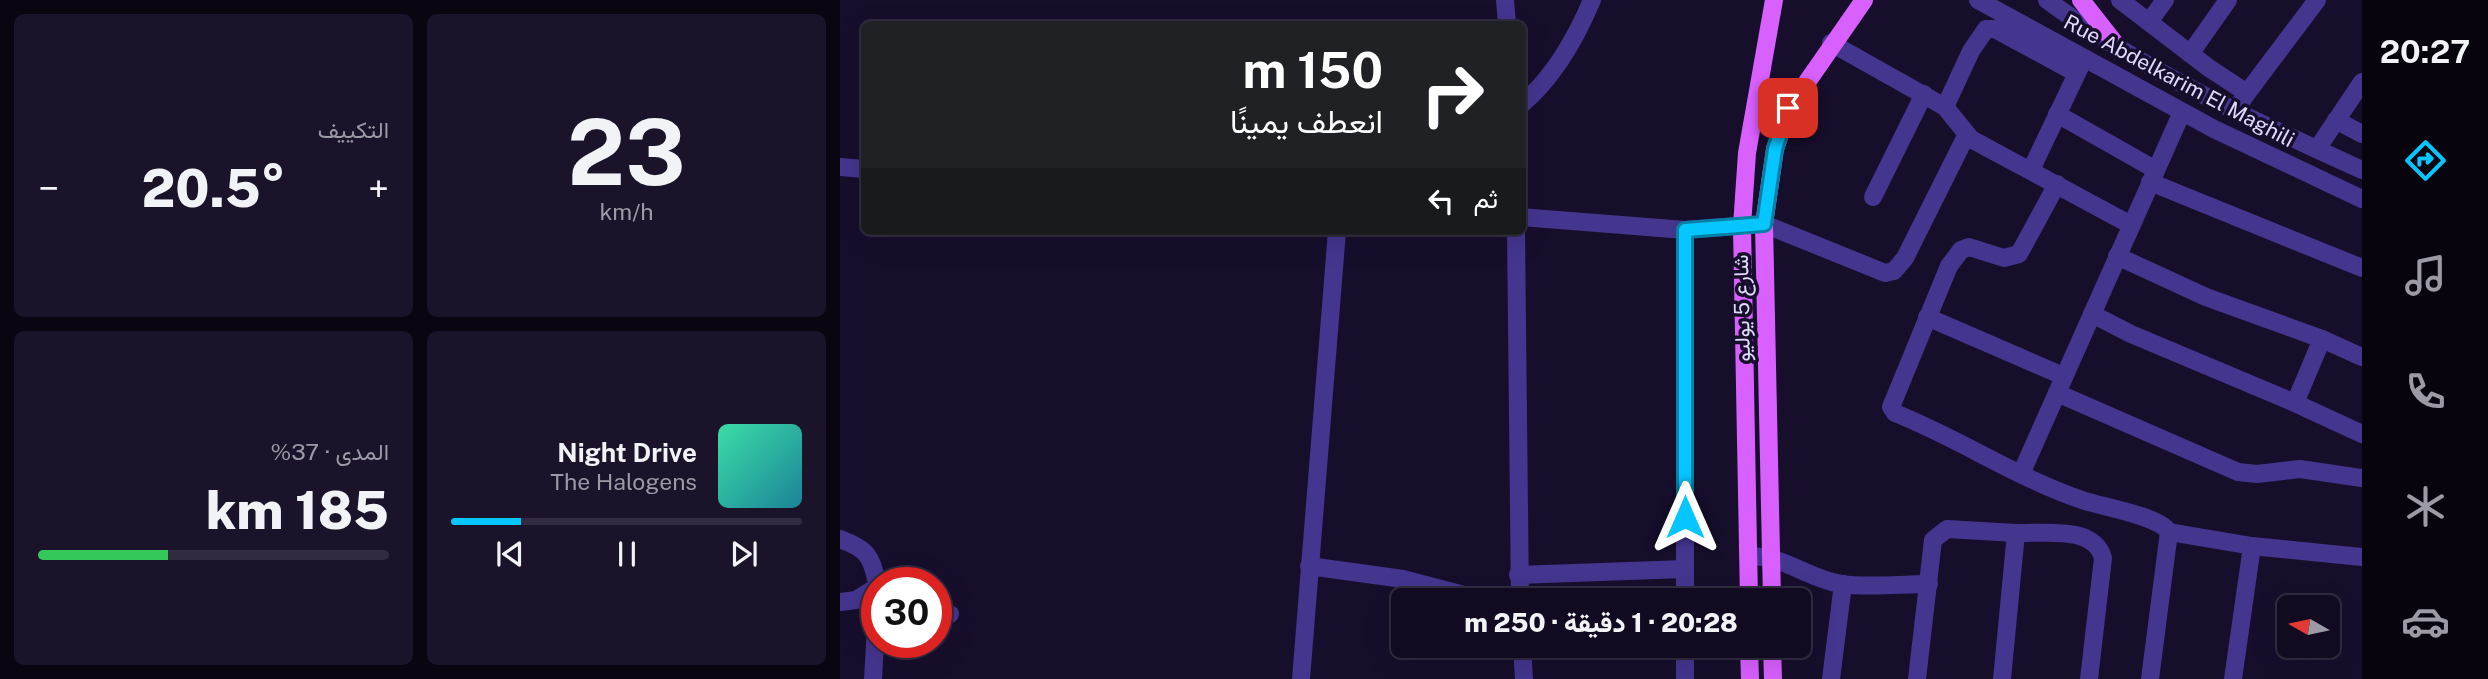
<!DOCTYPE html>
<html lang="ar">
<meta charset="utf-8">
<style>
:root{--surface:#110a21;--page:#1a132a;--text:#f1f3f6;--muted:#9c9aa5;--line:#302b3f;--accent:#05c6ff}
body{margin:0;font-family:"Public Sans",Vazirmatn,sans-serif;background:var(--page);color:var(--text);direction:rtl;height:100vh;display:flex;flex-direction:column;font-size:26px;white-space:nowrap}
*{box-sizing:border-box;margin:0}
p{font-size:23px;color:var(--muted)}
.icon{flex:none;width:38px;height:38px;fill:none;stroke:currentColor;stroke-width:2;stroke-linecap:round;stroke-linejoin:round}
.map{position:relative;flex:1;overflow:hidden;direction:ltr}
.details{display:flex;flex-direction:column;gap:14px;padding:14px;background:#090612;width:840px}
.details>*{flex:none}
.hud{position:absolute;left:21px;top:21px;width:665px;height:214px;border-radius:10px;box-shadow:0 7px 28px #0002,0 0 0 2px var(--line);direction:rtl;background:#202124;color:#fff;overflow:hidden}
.needle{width:46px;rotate:279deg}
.fabs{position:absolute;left:1437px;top:595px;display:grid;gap:14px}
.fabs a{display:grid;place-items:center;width:63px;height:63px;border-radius:10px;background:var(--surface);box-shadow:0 7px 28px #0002,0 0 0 2px var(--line);font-size:35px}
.speed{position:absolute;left:21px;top:567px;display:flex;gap:14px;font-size:35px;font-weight:700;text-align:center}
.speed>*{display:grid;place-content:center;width:91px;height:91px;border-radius:50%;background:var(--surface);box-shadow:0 7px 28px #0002,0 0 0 2px var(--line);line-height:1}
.speed .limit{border:10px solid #d22;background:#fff;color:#111}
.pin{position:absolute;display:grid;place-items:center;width:60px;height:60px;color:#fff;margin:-30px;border-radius:14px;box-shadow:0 4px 10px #0006}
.me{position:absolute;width:77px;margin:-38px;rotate:0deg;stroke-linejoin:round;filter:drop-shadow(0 0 5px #0008)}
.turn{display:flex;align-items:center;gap:24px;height:147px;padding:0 28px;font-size:32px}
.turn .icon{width:91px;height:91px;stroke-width:2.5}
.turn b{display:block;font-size:49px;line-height:60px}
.then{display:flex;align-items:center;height:66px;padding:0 28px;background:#0003;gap:14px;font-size:26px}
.big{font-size:52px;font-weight:800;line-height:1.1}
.details .tile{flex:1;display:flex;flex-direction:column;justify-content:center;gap:10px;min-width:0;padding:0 24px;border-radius:10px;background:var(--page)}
.details .dial{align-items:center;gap:0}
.dial b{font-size:91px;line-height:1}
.song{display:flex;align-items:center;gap:21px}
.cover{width:84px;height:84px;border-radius:10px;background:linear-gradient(135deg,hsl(160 70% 55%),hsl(190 70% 35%))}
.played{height:7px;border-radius:4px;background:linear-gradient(90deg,var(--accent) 20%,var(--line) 20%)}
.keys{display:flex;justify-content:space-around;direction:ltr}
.heat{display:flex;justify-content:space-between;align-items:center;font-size:38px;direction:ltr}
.charge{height:10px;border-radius:5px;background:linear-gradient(90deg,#34c759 37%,var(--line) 0)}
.details .tiles{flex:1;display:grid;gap:14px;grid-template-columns:repeat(2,1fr)}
.trip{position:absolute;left:551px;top:588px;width:420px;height:70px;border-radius:10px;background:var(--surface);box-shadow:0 7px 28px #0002,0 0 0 2px var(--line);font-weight:800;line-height:70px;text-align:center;direction:rtl}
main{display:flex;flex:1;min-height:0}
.tabs{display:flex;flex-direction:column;width:126px;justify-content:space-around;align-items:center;background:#07040d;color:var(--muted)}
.tabs .icon{width:49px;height:49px}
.tabs .selected{color:var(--accent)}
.tabs b{font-size:32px;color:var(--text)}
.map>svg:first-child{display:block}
</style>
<main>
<nav class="tabs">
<b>20:27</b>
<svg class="icon selected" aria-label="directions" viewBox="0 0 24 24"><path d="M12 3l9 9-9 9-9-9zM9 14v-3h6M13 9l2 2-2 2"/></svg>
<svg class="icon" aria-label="music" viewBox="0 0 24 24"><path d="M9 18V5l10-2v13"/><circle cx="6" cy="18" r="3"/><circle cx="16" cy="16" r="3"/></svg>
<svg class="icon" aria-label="phone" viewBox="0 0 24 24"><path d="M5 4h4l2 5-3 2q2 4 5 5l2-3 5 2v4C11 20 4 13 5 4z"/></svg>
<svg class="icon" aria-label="climate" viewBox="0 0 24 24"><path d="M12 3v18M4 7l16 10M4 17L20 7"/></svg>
<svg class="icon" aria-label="car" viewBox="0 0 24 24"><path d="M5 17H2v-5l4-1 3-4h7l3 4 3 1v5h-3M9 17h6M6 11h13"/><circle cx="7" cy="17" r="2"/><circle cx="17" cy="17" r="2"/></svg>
</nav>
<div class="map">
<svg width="1522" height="679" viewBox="0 0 1522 679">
<rect width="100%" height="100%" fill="#170e2c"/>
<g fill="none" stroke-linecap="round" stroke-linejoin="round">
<g stroke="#44358f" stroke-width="18">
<polyline points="665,0 667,24"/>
<polyline points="1138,0 1374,129 1522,199"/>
<path d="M1207,0C1303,71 1414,121 1522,170"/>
<polyline points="1280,0 1369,68 1407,93 1395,111"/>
<polyline points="1309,22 1325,0"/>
<polyline points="991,43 1105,107 1131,139 1291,225"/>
<polyline points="1350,54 1388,0"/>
<polyline points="1407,93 1477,0"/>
<path d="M682,104C714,77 736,38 752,0"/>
<polyline points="1105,107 1131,51 1146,29 1155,29 1236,73"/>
<polyline points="1217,114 1316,170"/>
<polyline points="1496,120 1522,134"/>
<polyline points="1477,149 1522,82"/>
<polyline points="0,167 24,169"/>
<polyline points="1191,170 1241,65"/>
<polyline points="1310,182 1522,268"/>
<path d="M1217,184L1179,254L1164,258L1129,247L1121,250L1109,266L1051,407L1055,413C1120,439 1179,479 1245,501C1264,507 1319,516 1329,532"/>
<polyline points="1033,197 1084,94"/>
<polyline points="682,217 845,230 924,224 1045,273 1054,271 1065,258 1126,136"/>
<polyline points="845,230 845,600"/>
<polyline points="676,231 680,600"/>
<polyline points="1277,256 1366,297 1482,339 1522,357"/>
<polyline points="1252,314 1291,334 1455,403"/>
<polyline points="1087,317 1223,376"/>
<polyline points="1482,339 1455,403 1522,434"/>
<polyline points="1217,393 1398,472 1417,474 1460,469 1522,478"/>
<polyline points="1181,474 1342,112"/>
<path d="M1176,533C1204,534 1254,525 1263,558L1249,679"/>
<path d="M0,539C27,549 31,555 37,583"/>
<path d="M908,556C947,556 965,578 1001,584C1029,588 1061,584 1089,584"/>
<polyline points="469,566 563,579 643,600"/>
<polyline points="678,575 845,569"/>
<polyline points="0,602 16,600 37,587"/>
<polyline points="96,612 110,614"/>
<polyline points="682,646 684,679"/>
<polyline points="33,679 37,610"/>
<polyline points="461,679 497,231"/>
<polyline points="845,679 845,646"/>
<polyline points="991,679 1003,584"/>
<polyline points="1077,679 1093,540 1107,529 1176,533 1162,679"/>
<polyline points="1310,679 1329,532 1412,546 1522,557"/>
<polyline points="1393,679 1412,546"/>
</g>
<g stroke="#d860ff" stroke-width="18">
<polyline points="1241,0 1278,47"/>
<polyline points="909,600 902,226 907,153 934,0"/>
<polyline points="932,600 924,224 935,149 949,108 1024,0"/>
<polyline points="909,646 910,679"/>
<polyline points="932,646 933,679"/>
</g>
</g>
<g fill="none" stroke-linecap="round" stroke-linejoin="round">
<g stroke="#0381a6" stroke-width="18">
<polyline id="route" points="845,517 845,230 924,224 935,149 948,108"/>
</g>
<use href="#route" stroke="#05c6ff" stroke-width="12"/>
</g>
<g text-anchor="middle" stroke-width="7" stroke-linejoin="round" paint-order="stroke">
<g font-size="21" fill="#e2d9ff" stroke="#170e2c">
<text transform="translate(1339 81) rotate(28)" y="7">Rue Abdelkarim El Maghili</text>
<text transform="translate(902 308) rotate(-91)" y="7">شارع 5 يوليو</text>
</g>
</g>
</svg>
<div class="fabs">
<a><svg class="needle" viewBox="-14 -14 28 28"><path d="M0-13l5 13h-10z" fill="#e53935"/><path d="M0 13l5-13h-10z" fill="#9c9aa5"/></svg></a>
</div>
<div class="speed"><div class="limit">30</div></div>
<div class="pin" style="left:948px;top:108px;background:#d93025"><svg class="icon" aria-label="arrive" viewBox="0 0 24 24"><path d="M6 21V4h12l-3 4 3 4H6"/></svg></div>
<svg class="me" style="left:845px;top:517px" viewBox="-20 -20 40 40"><path d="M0-17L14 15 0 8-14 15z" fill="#05c6ff" stroke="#fff" stroke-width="4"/></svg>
<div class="trip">20:28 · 1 دقيقة · 250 m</div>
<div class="hud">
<div class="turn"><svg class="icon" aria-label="right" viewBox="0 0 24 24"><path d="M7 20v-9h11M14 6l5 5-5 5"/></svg><div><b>150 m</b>انعطف يمينًا</div></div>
<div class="then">ثم<svg class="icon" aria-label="left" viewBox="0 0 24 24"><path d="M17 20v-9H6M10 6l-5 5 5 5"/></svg></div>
</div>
</div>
<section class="details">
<div class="tiles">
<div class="tile dial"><b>23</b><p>km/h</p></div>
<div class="tile"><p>التكييف</p>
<div class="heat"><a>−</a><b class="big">20.5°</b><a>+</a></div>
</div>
<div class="tile">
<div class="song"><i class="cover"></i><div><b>Night Drive</b><p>The Halogens</p></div></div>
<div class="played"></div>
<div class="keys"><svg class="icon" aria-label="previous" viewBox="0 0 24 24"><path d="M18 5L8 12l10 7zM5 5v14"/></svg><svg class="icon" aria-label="pause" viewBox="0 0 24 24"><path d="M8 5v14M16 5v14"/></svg><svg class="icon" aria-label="next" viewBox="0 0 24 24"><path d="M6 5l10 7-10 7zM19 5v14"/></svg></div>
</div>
<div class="tile"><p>المدى · 37%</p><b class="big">185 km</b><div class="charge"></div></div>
</div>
</section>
</main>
